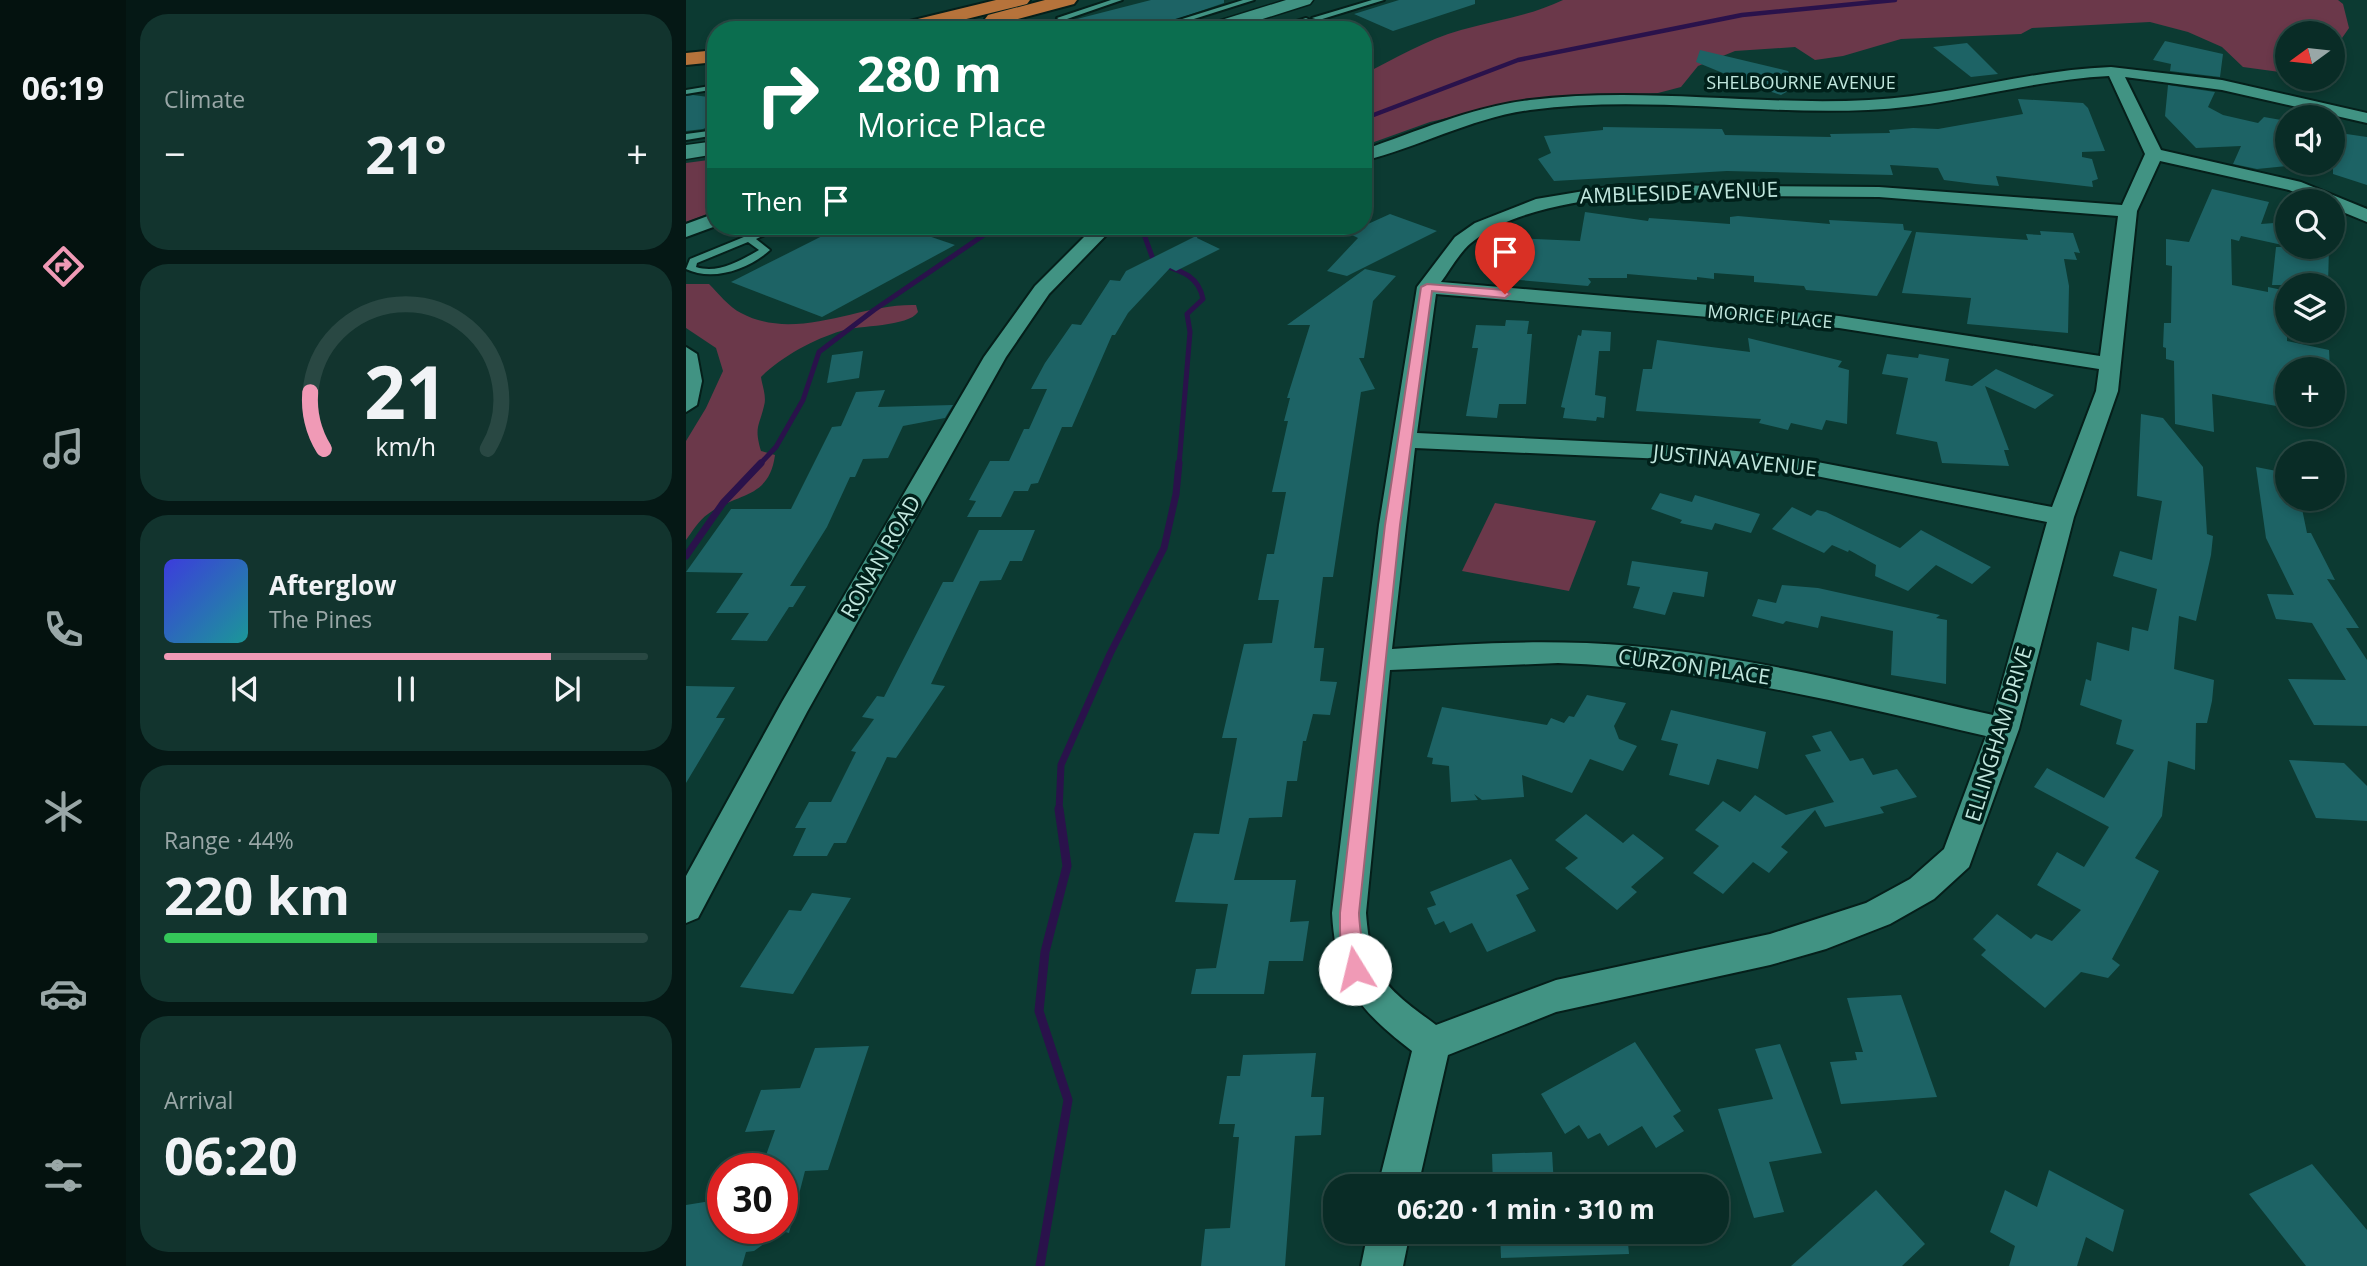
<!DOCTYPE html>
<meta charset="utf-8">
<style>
:root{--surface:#092c26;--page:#12342e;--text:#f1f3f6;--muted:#99a7a7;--line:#294843;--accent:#f09ab6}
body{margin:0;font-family:"Open Sans",sans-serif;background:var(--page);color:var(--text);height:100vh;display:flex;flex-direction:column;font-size:26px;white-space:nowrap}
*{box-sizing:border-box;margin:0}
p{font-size:23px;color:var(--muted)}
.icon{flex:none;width:38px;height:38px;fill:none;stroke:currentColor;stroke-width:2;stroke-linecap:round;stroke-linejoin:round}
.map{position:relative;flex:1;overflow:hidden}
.sheet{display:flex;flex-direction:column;gap:14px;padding:14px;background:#051815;width:560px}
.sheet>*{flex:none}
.banner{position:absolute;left:21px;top:21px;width:665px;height:214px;border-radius:28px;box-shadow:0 4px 10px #0003,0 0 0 2px var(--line);background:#0b6e4f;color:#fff;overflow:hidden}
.needle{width:46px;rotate:255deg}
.fabs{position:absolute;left:1589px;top:21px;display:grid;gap:14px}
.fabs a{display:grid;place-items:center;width:70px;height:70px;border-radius:50%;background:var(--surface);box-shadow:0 4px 10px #0003,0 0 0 2px var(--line);font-size:35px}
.speed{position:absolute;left:21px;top:1153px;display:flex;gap:14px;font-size:35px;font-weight:700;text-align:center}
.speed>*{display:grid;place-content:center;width:91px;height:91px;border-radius:50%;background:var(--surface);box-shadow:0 4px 10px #0003,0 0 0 2px var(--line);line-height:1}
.speed .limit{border:10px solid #d22;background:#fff;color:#111}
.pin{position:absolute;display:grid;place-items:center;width:60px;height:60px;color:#fff;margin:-72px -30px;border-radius:50% 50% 50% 0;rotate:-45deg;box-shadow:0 0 7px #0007}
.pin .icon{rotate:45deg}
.me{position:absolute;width:77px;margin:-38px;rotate:351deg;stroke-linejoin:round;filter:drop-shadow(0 0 5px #0008)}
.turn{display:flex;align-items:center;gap:24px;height:147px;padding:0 35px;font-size:32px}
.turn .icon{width:91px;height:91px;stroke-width:2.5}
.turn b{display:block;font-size:49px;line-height:60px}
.then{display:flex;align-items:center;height:66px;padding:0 35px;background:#0003;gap:14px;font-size:26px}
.big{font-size:52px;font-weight:700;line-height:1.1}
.sheet .card{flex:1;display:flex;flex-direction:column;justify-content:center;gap:10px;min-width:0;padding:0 24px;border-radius:28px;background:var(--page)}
.sheet .dial{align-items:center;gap:0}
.dial svg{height:182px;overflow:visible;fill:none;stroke:var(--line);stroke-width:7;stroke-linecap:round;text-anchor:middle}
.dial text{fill:var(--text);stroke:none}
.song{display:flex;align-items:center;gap:21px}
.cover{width:84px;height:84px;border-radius:10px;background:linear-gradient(135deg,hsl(240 70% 55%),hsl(180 70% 35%))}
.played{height:7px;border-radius:4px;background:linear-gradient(90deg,var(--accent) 80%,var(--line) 80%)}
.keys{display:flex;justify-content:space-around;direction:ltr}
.heat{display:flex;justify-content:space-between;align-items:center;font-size:38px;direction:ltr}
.charge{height:10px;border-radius:5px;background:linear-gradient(90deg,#34c759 44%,var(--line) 0)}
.trip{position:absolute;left:637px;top:1174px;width:406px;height:70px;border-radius:28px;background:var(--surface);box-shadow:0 4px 10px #0003,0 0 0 2px var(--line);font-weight:700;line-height:70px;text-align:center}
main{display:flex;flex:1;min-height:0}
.menu{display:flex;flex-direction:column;width:126px;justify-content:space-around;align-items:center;background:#04120f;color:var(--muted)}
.menu .icon{width:49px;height:49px}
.menu .active{color:var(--accent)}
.menu b{font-size:32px;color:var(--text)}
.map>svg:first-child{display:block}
</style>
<main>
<nav class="menu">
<b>06:19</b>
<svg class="icon active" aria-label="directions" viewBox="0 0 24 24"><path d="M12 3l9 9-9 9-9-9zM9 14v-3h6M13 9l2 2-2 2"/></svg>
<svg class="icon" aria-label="music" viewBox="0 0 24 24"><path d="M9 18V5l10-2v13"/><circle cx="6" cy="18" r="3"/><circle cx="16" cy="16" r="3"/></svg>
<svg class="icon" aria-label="phone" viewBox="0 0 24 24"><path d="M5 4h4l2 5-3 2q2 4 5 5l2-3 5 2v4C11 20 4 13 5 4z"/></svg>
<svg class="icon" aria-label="climate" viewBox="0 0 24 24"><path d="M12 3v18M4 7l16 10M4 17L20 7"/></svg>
<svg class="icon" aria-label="car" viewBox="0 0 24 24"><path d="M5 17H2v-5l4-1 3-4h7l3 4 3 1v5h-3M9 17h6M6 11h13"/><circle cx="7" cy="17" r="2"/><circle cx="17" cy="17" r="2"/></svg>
<svg class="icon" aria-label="filters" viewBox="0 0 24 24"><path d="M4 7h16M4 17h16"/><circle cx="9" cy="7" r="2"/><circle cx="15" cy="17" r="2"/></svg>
</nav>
<section class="sheet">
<div class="card"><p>Climate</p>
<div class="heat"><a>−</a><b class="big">21°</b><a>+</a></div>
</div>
<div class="card dial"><svg viewBox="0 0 100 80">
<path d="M14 69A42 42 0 1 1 86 69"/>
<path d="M14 69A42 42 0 0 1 8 44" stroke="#f09ab6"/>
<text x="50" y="56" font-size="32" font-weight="700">21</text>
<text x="50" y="72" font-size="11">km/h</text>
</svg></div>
<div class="card">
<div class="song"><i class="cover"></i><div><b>Afterglow</b><p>The Pines</p></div></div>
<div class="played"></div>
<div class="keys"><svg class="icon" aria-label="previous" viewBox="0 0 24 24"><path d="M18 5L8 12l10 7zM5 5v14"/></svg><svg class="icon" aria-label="pause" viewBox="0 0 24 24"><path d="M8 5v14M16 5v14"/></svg><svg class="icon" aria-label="next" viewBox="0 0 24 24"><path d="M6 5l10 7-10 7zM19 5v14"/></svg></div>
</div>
<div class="card"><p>Range · 44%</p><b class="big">220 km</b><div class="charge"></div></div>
<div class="card"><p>Arrival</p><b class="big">06:20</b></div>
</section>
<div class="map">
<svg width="1681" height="1266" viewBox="0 0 1681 1266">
<rect width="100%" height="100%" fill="#0c3a32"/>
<g fill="#6b384a">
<path d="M877,0H1652L1657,4L1663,28L1647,51V33H1601V73L1557,67L1536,47L1502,32L1464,22L1346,28L1335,34L1215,39L1157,56L1129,60L1109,47L1049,51L1012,66L995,87L972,93L837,100L744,122L677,146V75C709,58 740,40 775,30C810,20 844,16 877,0Z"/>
<polygon points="30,159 30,211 0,222 0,163"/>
<path d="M0,284H23C32,293 43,307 55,313C111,343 173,303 230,305L232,312C222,327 173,325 155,331C128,339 95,357 75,377C76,385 81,397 78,406C73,427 68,427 75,451L89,455C83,500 51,492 22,514C13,520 6,532 0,540V441L20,408L37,371L30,348L0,328Z"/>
<polygon points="809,503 910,521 883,591 776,571"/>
</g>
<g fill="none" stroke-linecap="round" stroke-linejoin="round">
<polyline stroke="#2a124b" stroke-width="4.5" points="677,119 832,60 1056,15 1209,0"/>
<g stroke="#2a124b" stroke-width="5">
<path d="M455,226L468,262C491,270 512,273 517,299L501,314L504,332L493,465"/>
<polyline points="73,465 90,447 117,400 133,352 188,310 311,226"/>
</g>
<g stroke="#2a124b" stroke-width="7">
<polyline points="0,556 37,503 75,463"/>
<polyline points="373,811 375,765 424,654 478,548 490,494 493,463"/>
</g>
<polyline stroke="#2a124b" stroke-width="9" points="354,1266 382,1100 353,1011 359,952 381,866 373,809"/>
</g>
<g fill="#1d6365">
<polygon points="465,0 538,0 538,3 459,30 400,30 387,20"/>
<polygon points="713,0 789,0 789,4 707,31 668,14"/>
<polygon points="1479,41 1537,54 1534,77 1484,71 1485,64 1467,60"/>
<polygon points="1281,43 1312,74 1285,77 1247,47"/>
<polygon points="1014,50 1102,71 1111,86 1095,95 1071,87 1010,62"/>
<polygon points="1482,85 1529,92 1522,107 1537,115 1572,123 1578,117 1601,121 1601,166 1571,169 1547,164 1555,146 1510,148 1479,116"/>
<polygon points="7,95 30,98 30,123 17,129 0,131 0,96"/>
<polygon points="1332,99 1397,103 1402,108 1419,151 1396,152 1396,157 1406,159 1412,179 1406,181 1407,187 1310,176 1313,186 1289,184 1258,180 1252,168 1204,165 1207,175 1041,171 868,181 852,159 865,153 858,136 917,130 917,127 1036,129 1039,135 1145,137 1144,134 1204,133 1203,130 1227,128 1252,129 1337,114"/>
<polygon points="1647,132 1681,137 1681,185 1647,174"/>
<polygon points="1526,189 1583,202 1575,224 1601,222 1601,246 1555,236 1553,241 1545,239 1546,285 1582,292 1582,287 1601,291 1601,341 1643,350 1644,369 1601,369 1601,408 1526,394 1528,432 1489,424 1488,361 1480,359 1480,348 1477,347 1478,323 1485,323 1486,266 1480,265 1480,239 1503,242"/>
<polygon points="899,212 962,221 963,218 1044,224 1044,217 1052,216 1144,224 1143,220 1217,224 1218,230 1226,231 1191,296 1120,290 1118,286 1068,282 1068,276 1028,273 1028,279 1011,277 1011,280 941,274 941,278 902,278 905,282 902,286 833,280 838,252 846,255 830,238 894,241"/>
<polygon points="704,214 751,231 661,276 641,271 672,238 662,233"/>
<polygon points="156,226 213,226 269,245 136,317 45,282"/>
<polygon points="1354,231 1387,233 1394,253 1388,252 1391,260 1378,259 1383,286 1382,333 1281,324 1285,298 1216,293 1230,232 1342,240 1340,234 1355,235"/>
<polygon points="512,235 511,238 534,249 490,271 484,268 442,313 429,335 426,335 386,427 376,427 352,483 345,484 342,491 328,491 315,517 281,517 290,501 283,500 304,461 323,461 338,429 343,429 361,389 345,389 359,363 386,324 395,325 424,280 434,281 440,271"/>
<polygon points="1590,247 1643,247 1642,285 1586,285"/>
<polygon points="679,269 710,276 687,301 678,358 673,358 689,389 675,392 647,577 637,577 628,648 638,648 634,681 651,682 644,715 627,714 620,741 617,741 611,781 601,781 596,817 563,818 548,880 610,880 604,922 623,921 617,961 583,961 578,994 505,994 510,969 530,968 542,904 489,902 508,833 533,834 551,738 536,738 558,644 586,643 593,600 572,600 581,554 588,554 600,492 586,492 602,421 598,421 604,398 601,398 624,325 601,325"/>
<polygon points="820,320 843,321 841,334 846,334 840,404 813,404 811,418 780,416 792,348 786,348 790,325 819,326"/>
<polygon points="896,330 925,332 924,351 913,351 909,395 920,397 918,418 911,417 910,421 877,418 879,408 875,407 892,335 895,336"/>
<polygon points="1062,338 1156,361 1152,367 1163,370 1161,424 1140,420 1136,430 1105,423 1102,430 1073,423 1075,419 950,411 957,369 966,369 971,340 1064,352"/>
<polygon points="177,351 173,378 141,383 146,355"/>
<polygon points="1201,354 1232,358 1233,354 1263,359 1259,381 1286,386 1310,369 1368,395 1349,409 1299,386 1323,450 1318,450 1323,466 1256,463 1251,442 1210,434 1222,378 1196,374"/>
<polygon points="199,390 192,407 267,405 259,418 217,426 202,458 177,459 169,477 164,477 141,527 104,586 120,586 107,607 103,607 81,641 45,640 63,613 30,613 57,573 0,572 45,509 105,509 146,427 155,426 170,392"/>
<polygon points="1455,414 1477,418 1517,467 1521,534 1527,536 1525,555 1510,621 1493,616 1488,669 1528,680 1526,701 1521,723 1510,723 1509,770 1482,761 1476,816 1449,858 1473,871 1426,959 1434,965 1422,978 1395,972 1359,1008 1295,955 1300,950 1287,939 1311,914 1345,939 1350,934 1366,941 1395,910 1351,885 1371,852 1398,867 1423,827 1348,787 1361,768 1418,798 1448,750 1430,744 1436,720 1394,705 1400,679 1405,681 1411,642 1443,651 1446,627 1462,631 1471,589 1427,576 1434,551 1466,560 1476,501 1451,496"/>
<polygon points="1570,467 1601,473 1601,499 1614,499 1621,533 1625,533 1649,580 1641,579 1673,628 1660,628 1681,660 1681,726 1628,725 1602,679 1660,680 1626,623 1590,619 1581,594 1608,595 1580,538"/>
<polygon points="974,493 1006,502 1009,495 1074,514 1065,533 1029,523 1026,530 994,523 996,520 965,509"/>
<polygon points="1106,507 1125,516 1131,510 1140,512 1214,548 1235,530 1305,567 1286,584 1250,565 1222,591 1189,576 1190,565 1163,550 1162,552 1146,545 1138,553 1086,529"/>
<polygon points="293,530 349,530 336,561 324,561 315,580 294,581 245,684 259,686 210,758 201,757 160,843 148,843 141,856 107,856 120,828 109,828 123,802 145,802 170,752 165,751 188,719 176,717 191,696 198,697 257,582 267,582"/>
<polygon points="946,561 1022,572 1018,597 987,592 979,615 947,608 954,587 941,585"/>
<polygon points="1096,585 1132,588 1254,615 1250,618 1261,620 1260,684 1205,675 1207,631 1135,616 1132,628 1100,621 1097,624 1066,616 1072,599 1090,603"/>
<polygon points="0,686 49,687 30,718 39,718 0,783"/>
<polygon points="901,695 940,703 928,726 933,739 951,746 937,771 904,759 886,793 836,775 838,797 796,800 788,794 792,800 765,802 763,766 746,764 747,758 741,757 756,707 861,725 865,718 878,723 883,716 888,717"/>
<polygon points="985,710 1080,732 1072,769 1031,759 1023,785 983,775 992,744 975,740"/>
<polygon points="1145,731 1164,761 1177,758 1187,775 1211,769 1231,797 1194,807 1198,813 1139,827 1129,810 1095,847 1102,852 1083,873 1067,862 1037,894 1007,873 1033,846 1009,830 1037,801 1054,812 1069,795 1100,815 1148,802 1119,755 1135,751 1126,736"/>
<polygon points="1603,760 1658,763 1681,786 1681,821 1630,818"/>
<polygon points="900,814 937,843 947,834 978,858 945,887 951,892 931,910 879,868 892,858 869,840"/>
<polygon points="825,859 843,889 830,895 850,931 801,952 786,923 764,933 758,921 749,925 741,908 750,905 744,892"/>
<polygon points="126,893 165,898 107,994 54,987 103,910 115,911"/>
<polygon points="1215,995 1251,1097 1155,1104 1144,1062 1171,1060 1169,1052 1177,1052 1161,998"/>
<polygon points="949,1042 995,1111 987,1116 998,1131 970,1148 956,1126 922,1146 914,1133 902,1139 893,1125 879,1134 855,1094"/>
<polygon points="1094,1044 1136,1153 1083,1162 1098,1212 1068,1218 1032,1109 1087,1099 1069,1049"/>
<polygon points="183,1046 142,1170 119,1171 103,1233 96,1231 68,1251 60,1252 56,1266 0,1266 0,1205 37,1199 37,1228 96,1228 96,1169 75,1169 89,1130 59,1132 75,1090 114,1088 129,1048"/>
<polygon points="630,1053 625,1097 638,1097 635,1135 609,1136 599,1266 515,1266 519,1229 544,1228 553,1137 547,1137 549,1124 533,1124 541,1076 554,1076 557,1055"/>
<polygon points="866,1152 868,1186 807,1186 806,1154"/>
<polygon points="1626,1164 1681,1230 1681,1266 1620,1266 1563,1194"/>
<polygon points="1363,1170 1438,1210 1427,1252 1400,1237 1391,1266 1323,1266 1329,1246 1304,1232 1319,1190 1351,1207"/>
<polygon points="1190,1190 1239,1244 1216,1266 1105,1266"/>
<polygon points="814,1232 941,1232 943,1254 815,1258"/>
</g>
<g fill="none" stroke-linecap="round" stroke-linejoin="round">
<g stroke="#051f1a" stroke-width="4">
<g id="service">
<polygon points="425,0 436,0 381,19 397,30 389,30 371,18"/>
<polygon points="557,0 568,0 473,30 461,30"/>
<polygon points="686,0 698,0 633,20 626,18"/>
<path d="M562,15L592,27L620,18L624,20C598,35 585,29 559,19Z"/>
<path d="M357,21L374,30C367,30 364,28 358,26C351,24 327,30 317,30Z"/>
<polygon points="30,85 30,89 0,94 0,90"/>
<polygon points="30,130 30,135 0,140 0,134"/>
<path d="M85,226H98L70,239L84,250C63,269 27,282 0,269L4,259ZM62,242L73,250C54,261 32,274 10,267L11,263Z"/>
</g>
</g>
<g stroke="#051f1a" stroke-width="4">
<g id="minor">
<path d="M1425,67L1536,80L1681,113V123L1536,90L1439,77L1475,150L1615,182L1681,209V222L1647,208V201H1630L1603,190L1474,161L1451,211L1432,391L1388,517L1333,729L1283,867L1248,899L1204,924L1140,949L1084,965L870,1012L762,1055L732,1186H692L726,1051C672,1009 650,983 646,913L693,525L731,287L769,237L789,223L850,199L934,185L1193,187L1436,205L1459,154L1423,76C1342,80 1263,107 1182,110C1069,115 957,95 844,110C785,118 734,147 677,161V150C732,131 786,107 844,100C958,86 1070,106 1183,100C1265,96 1343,70 1425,67ZM934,195L1193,197L1432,216L1414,356L1153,316L755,282C764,270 773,253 785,243C826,210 884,204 934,195ZM750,294L1153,328L1413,369L1410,391L1366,507L1100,456L1002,446L731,433ZM729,448L1002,460L1100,470L1361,522L1307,715C1187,688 1068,657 946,646C866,639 786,643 706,649ZM872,663C1019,668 1158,703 1300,736L1258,849L1224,879L1180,903L1084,934L870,980L750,1025C700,988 685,978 680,913L704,670Z"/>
<polygon points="30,213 30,226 0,237 0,224"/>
<polygon points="409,226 429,226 363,294 320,357 121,712 12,918 0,923 0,876 96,702 298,357 349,286"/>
<polygon points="0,347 11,354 16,381 11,405 0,412"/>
<polygon points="682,1232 724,1232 717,1266 675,1266"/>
</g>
</g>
<g stroke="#051f1a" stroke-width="3">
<g id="tertiary">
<polygon points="600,0 627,0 624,4 542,30 513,30 516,26"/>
<polygon points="30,141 30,154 0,159 0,145"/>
</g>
</g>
<g stroke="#051f1a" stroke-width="4">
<g id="motorway">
<polygon points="310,0 344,0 341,4 236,30 200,30 203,26"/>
<polygon points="359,0 391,0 388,4 309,25 299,19 302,15"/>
<polygon points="30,50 30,62 0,65 0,53"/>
</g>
</g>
<use href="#service" fill="#419383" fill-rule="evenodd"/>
<use href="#minor" fill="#419383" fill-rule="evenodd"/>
<use href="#tertiary" fill="#419383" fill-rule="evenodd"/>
<use href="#motorway" fill="#b6733b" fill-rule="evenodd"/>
</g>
<path fill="#f09ab6" stroke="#9c6476" stroke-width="2" d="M741,284L819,290L824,294L819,298L746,291L714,525L673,913C673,928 681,965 676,975L669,978L662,975C653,956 654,934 654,913L699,525L735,287Z"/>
<g text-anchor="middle" stroke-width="7" stroke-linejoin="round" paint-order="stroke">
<g font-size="18" fill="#c1e7de" stroke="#00201a">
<text x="1115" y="89">SHELBOURNE AVENUE</text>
<text transform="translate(1084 317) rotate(5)" y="6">MORICE PLACE</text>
</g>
<g font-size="21" fill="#c1e7de" stroke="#00201a">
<text transform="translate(993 193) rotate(-2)" y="7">AMBLESIDE AVENUE</text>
<text transform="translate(1049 461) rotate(6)" y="7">JUSTINA AVENUE</text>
<text transform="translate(195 557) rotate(-60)" y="7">RONAN ROAD</text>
<text transform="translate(1008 667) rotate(8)" y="7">CURZON PLACE</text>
<text transform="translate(1313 734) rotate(-73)" y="7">ELLINGHAM DRIVE</text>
</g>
</g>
</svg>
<div class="fabs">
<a><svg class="needle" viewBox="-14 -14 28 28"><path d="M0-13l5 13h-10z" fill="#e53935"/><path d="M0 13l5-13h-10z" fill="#99a7a7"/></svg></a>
<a><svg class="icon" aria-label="sound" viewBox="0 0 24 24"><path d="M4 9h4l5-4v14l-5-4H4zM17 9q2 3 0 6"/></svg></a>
<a><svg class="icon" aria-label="search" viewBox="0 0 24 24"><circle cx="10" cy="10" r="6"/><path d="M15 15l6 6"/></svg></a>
<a><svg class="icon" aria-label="layers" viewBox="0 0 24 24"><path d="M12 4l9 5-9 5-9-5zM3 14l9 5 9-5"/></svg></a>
<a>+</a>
<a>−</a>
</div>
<div class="speed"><div class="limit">30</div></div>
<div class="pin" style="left:819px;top:294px;background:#d93025"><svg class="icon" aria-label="arrive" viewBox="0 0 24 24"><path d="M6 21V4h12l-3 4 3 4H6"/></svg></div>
<svg class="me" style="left:669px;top:969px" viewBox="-20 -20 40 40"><circle r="19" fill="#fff"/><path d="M0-13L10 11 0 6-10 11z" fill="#f09ab6"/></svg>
<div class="trip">06:20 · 1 min · 310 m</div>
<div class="banner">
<div class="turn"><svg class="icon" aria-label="right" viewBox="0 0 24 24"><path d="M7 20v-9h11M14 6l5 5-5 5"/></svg><div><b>280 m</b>Morice Place</div></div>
<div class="then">Then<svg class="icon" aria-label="arrive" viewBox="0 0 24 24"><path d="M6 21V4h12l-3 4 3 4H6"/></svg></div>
</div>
</div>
</main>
